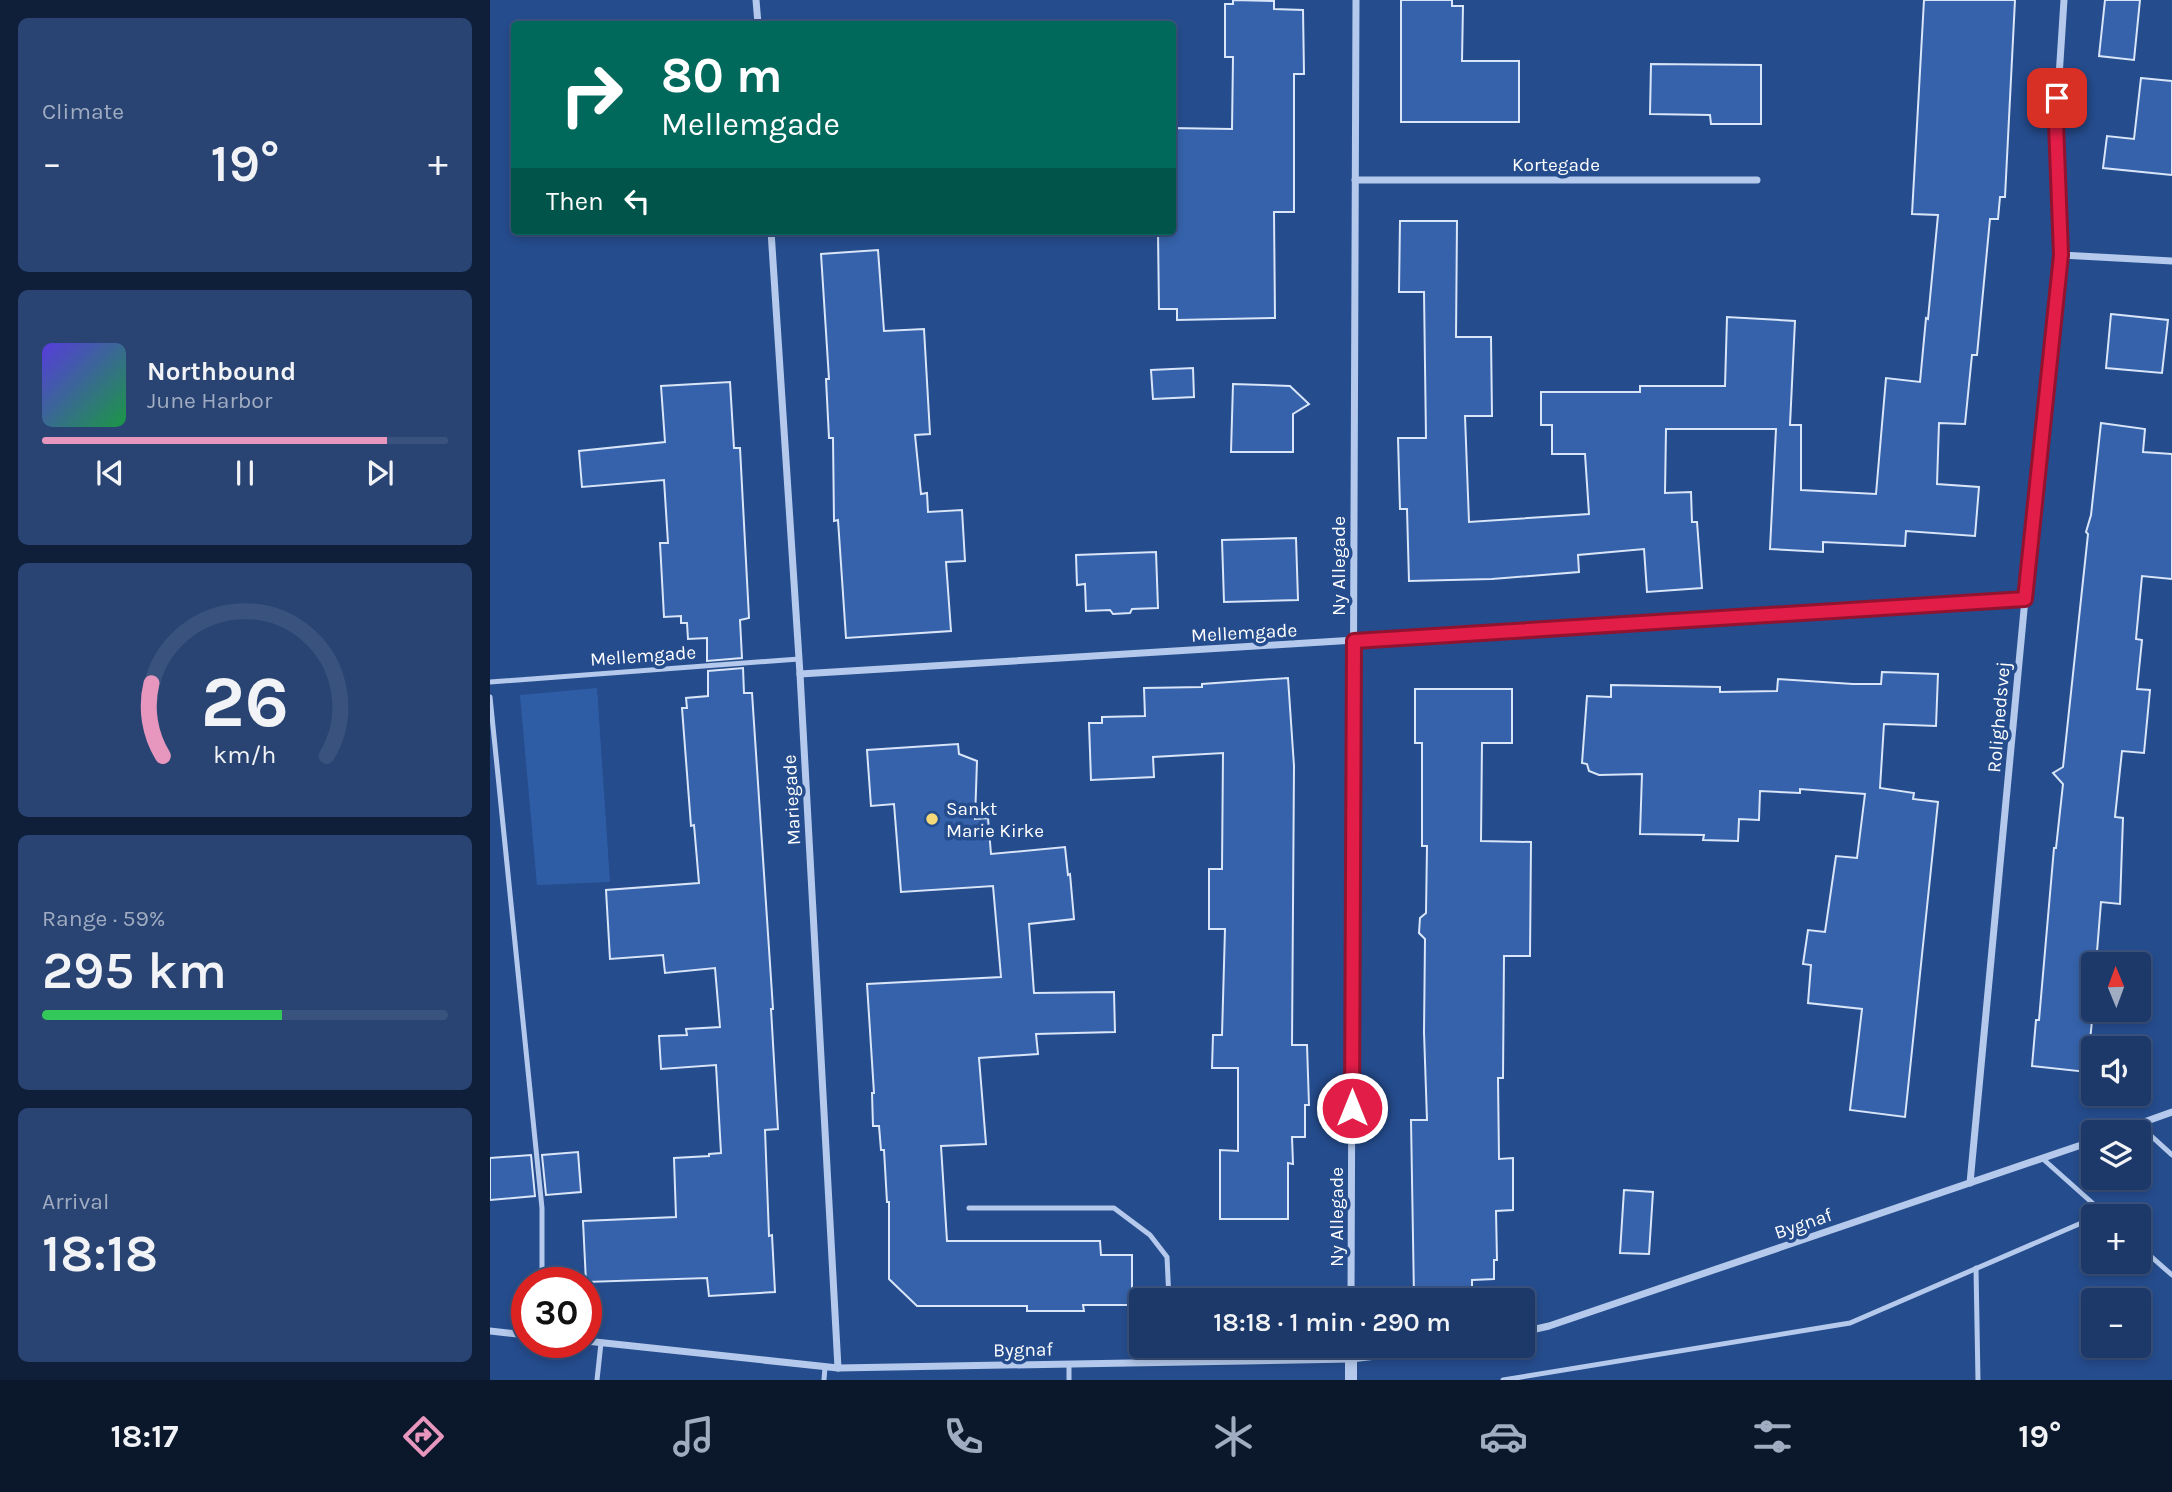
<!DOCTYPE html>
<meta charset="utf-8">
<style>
:root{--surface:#1c396a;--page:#294472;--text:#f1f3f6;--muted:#a0acc1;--line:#3a537e;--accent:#e797bd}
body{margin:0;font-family:Karla,sans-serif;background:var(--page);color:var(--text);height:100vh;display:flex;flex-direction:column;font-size:26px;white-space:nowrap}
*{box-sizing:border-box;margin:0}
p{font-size:23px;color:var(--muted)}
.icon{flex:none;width:38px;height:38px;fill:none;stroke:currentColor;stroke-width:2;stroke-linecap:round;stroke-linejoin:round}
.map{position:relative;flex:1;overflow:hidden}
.side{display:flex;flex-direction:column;gap:18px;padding:18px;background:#0f1f3a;width:490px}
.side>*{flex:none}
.banner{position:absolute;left:21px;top:21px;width:665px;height:214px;border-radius:7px;box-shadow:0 4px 10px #0003,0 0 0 2px var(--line);background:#00695c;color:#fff;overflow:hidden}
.needle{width:46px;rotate:359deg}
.buttons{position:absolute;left:1591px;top:952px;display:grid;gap:14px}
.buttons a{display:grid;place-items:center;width:70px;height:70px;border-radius:7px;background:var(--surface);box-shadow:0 4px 10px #0003,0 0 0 2px var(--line);font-size:35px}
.speed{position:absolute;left:21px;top:1267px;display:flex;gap:14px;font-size:35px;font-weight:700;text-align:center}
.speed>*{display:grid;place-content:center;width:91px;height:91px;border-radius:50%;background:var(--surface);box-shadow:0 4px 10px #0003,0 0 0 2px var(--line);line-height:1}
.speed .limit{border:10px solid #d22;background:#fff;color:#111}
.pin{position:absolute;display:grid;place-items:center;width:60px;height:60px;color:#fff;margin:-30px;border-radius:14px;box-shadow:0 4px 10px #0006}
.me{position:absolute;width:77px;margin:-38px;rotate:0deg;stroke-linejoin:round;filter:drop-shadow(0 0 5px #0008)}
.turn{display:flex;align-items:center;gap:24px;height:147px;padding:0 35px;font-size:32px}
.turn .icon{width:91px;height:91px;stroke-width:2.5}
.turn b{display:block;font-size:49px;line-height:60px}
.then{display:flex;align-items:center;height:66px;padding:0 35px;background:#0003;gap:14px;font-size:26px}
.big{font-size:52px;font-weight:600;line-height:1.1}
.side .widget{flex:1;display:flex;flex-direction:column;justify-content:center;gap:10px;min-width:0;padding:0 24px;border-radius:10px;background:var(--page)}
.side .dial{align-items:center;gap:0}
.dial svg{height:182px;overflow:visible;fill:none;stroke:var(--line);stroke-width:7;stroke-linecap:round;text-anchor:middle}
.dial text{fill:var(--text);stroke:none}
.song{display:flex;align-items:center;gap:21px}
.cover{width:84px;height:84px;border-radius:10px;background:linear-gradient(135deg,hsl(250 70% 55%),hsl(140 70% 35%))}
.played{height:7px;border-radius:4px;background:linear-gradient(90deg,var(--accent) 85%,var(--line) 85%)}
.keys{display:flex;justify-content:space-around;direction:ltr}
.heat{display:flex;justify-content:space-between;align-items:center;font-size:38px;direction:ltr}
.charge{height:10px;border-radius:5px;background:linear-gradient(90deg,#34c759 59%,var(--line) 0)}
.trip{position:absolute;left:639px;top:1288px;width:406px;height:70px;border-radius:7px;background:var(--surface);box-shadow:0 4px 10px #0003,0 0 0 2px var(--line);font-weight:600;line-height:70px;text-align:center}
.tabs{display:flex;height:112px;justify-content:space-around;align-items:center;background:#0b172a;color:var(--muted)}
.tabs .icon{width:49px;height:49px}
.tabs .on{color:var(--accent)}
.tabs b{font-size:32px;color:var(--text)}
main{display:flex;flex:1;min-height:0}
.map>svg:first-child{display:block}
</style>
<main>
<section class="side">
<div class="widget"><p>Climate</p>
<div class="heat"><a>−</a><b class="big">19°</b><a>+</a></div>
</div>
<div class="widget">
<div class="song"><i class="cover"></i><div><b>Northbound</b><p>June Harbor</p></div></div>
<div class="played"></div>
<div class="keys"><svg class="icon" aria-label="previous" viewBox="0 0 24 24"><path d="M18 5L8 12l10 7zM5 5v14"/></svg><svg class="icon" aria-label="pause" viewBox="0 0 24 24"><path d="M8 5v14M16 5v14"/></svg><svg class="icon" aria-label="next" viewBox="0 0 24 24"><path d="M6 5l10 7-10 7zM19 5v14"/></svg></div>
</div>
<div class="widget dial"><svg viewBox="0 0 100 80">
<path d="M14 69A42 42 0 1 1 86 69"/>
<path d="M14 69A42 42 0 0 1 9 37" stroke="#e797bd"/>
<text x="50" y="56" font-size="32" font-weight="700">26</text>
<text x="50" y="72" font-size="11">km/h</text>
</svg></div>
<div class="widget"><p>Range · 59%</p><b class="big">295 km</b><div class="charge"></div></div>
<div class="widget"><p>Arrival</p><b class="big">18:18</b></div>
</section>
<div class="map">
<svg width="1682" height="1380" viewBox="0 0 1682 1380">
<rect width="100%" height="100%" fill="#254c8d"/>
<polygon fill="#2f5da5" points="107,688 120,882 47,885 30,695"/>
<g fill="#3562aa" stroke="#d9e5f8" stroke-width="2">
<polygon points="743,0 784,1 784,9 813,10 814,74 804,74 804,212 784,212 785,318 687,320 687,309 669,309 668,232 682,233 682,128 742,129 743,57 735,57 735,4 743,4"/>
<polygon points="911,0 962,0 962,6 973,6 972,61 1029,61 1029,122 911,122"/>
<polygon points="1434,0 1525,0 1515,197 1510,197 1508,219 1500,219 1487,355 1482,355 1475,424 1449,423 1447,484 1489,487 1485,536 1416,531 1415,546 1333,542 1333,552 1280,549 1286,429 1176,429 1175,493 1201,492 1202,522 1207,522 1212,588 1157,592 1154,549 1088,555 1089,572 1002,579 919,581 917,509 910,509 908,438 936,438 934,292 909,292 910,221 967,221 966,337 1001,337 1002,416 975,416 979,522 1099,514 1095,454 1062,454 1062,425 1051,425 1051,392 1150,392 1150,386 1235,386 1237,317 1305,321 1300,425 1311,425 1311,490 1386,494 1396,378 1430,382 1436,318 1438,319 1448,215 1422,214"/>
<polygon points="1615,0 1650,0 1644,60 1609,56"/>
<polygon points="1161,64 1271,65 1271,124 1221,124 1220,115 1160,114"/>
<polygon points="1651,78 1682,81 1682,175 1613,168 1617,136 1644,139"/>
<polygon points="388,250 394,331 434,329 440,434 425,435 431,494 437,493 438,512 472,510 475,561 456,562 461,631 356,638 348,520 344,521 343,438 339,438 336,379 339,379 331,254"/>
<polygon points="1621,314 1678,320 1672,373 1616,368"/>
<polygon points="703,368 704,397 663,399 661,370"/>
<polygon points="240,382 244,448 250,448 259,618 250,620 252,658 217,661 217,638 198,639 197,623 191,623 191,616 174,617 170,543 178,543 174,480 92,487 89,451 175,442 171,386"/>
<polygon points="743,384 800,386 819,404 803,414 803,452 741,452"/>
<polygon points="1611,423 1655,429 1653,452 1682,454 1682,579 1652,576 1646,639 1652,640 1647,689 1660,690 1654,753 1632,751 1625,817 1633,818 1630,904 1611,902 1606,964 1603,964 1603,1010 1597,1072 1542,1066 1546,1020 1549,1020 1564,848 1566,848 1573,784 1563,773 1573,767 1598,534 1596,532 1601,515"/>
<polygon points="806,538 808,600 734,602 732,540"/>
<polygon points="666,552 668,608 642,609 640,613 623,614 620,610 596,611 595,584 587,585 586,555"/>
<polygon points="253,668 254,693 262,693 283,1009 281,1009 288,1129 275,1130 279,1236 282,1235 285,1292 219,1296 217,1278 96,1282 93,1221 186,1217 184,1158 219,1156 219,1154 231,1153 226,1065 171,1069 169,1036 197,1035 196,1029 230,1027 225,968 175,973 173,955 120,959 116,890 209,883 204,825 201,826 192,708 197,708 196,698 218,696 218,671"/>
<polygon points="1392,672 1448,674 1446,726 1394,724 1390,788 1424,793 1423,799 1448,802 1415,1117 1360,1110 1372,1009 1318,1003 1321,965 1313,964 1318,930 1335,932 1346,856 1367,858 1375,794 1310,789 1310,793 1270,791 1269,820 1249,819 1248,841 1213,840 1214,835 1150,834 1152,774 1109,775 1099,771 1097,764 1092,763 1097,696 1121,697 1121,685 1230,687 1230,692 1287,691 1288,679 1363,684 1391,684"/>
<polygon points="798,678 804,766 802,1045 817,1045 819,1105 815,1105 815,1137 802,1137 803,1164 798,1163 798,1219 730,1219 730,1150 748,1151 748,1068 722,1068 723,1035 732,1035 735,929 719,929 719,869 732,869 733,753 663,757 664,777 601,780 599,723 612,723 612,717 655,716 654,688 712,687 712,684"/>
<polygon points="925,689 1022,689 1022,743 992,743 991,841 1041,842 1040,956 1014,956 1013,1078 1008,1078 1009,1159 1023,1158 1023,1210 1006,1211 1007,1260 1004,1260 1004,1279 982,1280 982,1296 924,1297 921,1120 937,1120 934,1032 935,939 929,933 930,918 936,913 937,846 932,846 932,743 925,743"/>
<polygon points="468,744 469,754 487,761 485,819 498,818 501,854 575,847 578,875 580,874 584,919 539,924 544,993 624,992 625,1032 546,1034 548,1054 489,1058 496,1144 451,1146 457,1241 610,1241 611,1255 642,1255 642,1305 593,1305 594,1311 537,1311 537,1306 427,1306 399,1279 399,1202 397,1202 394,1150 391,1150 389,1126 383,1126 382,1093 384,1093 377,984 511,977 503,886 411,892 404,804 381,806 377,750"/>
<polygon points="88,1152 91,1192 56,1195 52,1155"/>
<polygon points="41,1155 45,1196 0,1200 0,1158"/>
<polygon points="1134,1190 1163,1192 1159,1254 1130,1253"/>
</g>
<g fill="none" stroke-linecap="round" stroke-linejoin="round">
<g stroke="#b4c9eb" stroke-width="5">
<polyline points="0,682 309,659"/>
<polyline points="0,697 52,1208 52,1283"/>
<polyline points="1648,1124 1682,1155"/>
<polyline points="1553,1159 1617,1216"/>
<polyline points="479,1208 624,1208 660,1235 677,1257 679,1300"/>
<polyline points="1648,1245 1682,1275"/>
<polyline points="1486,1268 1488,1380"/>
<polyline points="680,1346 680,1362"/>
<polyline points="107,1380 111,1343"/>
<polyline points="334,1380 335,1367"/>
<polyline points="579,1380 579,1364"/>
<polyline points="1013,1380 1360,1323 1603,1218"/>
</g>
<g stroke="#b4c9eb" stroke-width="7">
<polyline points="266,0 268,24"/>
<polyline points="865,180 1267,180"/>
<polyline points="281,231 310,674 348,1368"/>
<polyline points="1571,255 1566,123 1574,0"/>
<polyline points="310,674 1535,599"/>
<polyline points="1626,1132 1682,1112"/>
<polyline points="1480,1183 1535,599 1571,255 1682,261"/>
<polyline points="861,1300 866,0"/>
<polyline points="0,1331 37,1335"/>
<polyline points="1032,1332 1059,1326 1603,1141"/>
<polyline points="96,1341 348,1368 861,1359 972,1346"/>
<polyline points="861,1359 861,1346"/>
</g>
<polyline stroke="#b4c9eb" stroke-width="12" points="861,1380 861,1359"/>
</g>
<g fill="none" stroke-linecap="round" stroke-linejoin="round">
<g stroke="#92132f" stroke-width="18">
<polyline id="route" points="862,1108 864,641 1535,599 1571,255 1566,123 1567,98"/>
</g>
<use href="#route" stroke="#e11d48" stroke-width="12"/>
</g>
<circle fill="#f5d878" stroke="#254c8d" stroke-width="2.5" cx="442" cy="819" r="7"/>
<g text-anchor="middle" stroke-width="7" stroke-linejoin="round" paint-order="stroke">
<g font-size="19" fill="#fff" stroke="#254c8d">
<text x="1066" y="171">Kortegade</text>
<text transform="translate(848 566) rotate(-90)" y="7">Ny Allegade</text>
<text transform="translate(754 632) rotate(-3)" y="7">Mellemgade</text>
<text transform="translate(153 655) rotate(-4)" y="7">Mellemgade</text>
<text transform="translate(1508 717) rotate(-85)" y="7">Rolighedsvej</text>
<text transform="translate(301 800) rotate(-93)" y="7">Mariegade</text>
<text transform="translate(846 1217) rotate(-90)" y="7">Ny Allegade</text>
<text transform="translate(1313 1223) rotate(-19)" y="7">Bygnaf</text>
<text transform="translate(533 1349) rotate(-1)" y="7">Bygnaf</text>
</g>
<g font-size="19" fill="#fff" stroke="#254c8d" text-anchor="start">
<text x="456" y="815">Sankt<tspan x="456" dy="22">Marie Kirke</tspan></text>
</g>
</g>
</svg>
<div class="buttons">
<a><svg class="needle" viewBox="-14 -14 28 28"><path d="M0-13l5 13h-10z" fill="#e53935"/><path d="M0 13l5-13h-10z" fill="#a0acc1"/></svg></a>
<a><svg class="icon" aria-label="sound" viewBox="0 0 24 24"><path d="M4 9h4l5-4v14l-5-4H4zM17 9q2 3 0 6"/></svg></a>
<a><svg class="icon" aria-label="layers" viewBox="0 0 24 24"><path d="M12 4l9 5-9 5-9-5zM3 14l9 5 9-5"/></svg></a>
<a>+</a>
<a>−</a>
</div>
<div class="speed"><div class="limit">30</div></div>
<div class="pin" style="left:1567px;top:98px;background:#d93025"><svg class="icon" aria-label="arrive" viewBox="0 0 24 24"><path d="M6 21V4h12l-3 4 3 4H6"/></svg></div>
<svg class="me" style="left:862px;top:1108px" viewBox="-20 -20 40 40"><circle r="17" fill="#e11d48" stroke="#fff" stroke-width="3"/><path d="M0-11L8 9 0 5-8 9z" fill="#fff"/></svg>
<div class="trip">18:18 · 1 min · 290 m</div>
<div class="banner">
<div class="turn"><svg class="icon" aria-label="right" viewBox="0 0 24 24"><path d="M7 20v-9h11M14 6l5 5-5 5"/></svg><div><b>80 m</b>Mellemgade</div></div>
<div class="then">Then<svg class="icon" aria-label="left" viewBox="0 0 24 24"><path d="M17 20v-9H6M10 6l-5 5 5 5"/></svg></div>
</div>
</div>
</main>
<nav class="tabs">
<b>18:17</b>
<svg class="icon on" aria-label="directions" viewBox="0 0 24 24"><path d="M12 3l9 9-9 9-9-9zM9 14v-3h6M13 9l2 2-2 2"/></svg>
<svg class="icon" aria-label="music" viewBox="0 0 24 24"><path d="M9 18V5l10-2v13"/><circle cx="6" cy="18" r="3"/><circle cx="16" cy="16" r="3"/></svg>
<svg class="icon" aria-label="phone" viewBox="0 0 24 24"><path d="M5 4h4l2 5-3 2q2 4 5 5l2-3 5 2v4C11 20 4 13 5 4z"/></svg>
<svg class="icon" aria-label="climate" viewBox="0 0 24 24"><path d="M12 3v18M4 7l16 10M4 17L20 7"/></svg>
<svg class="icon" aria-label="car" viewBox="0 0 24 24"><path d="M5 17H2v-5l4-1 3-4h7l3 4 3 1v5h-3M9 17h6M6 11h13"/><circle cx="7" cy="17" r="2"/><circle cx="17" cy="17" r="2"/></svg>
<svg class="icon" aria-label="filters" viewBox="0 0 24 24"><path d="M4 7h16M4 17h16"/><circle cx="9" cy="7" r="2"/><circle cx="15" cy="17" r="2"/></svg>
<b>19°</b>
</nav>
